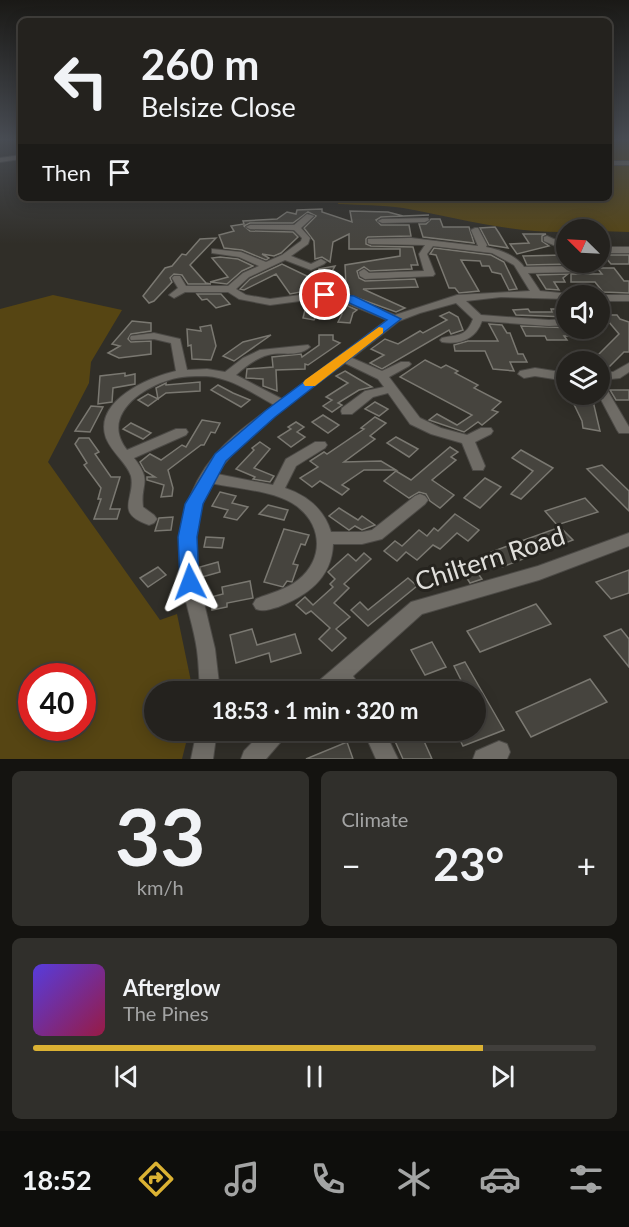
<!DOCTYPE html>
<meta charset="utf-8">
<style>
:root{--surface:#24221e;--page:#302f2b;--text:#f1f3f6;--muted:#a3a4a4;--line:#413f3c;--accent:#dbb233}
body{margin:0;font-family:Lato,sans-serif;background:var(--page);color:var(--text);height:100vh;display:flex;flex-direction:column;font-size:22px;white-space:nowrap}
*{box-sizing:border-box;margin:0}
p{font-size:20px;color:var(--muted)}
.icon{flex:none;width:33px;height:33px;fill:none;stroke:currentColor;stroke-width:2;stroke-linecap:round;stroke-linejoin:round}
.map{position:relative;height:759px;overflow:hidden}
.drawer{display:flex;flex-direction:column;gap:12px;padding:12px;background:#141310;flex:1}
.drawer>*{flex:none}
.top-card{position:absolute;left:18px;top:18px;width:594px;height:183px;border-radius:9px;box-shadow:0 3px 15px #0003,0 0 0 2px var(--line);background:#24221e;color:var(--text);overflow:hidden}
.needle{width:39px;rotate:294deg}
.buttons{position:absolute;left:556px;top:219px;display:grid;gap:12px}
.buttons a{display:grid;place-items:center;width:54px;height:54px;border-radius:50%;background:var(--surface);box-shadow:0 3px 15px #0003,0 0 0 2px var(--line);font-size:30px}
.speed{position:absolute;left:18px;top:663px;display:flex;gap:12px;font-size:30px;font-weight:700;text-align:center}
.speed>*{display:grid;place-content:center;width:78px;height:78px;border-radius:50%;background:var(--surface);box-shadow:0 3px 15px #0003,0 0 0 2px var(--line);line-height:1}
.speed .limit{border:9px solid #d22;background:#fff;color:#111}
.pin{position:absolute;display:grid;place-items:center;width:51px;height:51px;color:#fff;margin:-26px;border:3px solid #fff;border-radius:50%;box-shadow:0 2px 6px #0007}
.me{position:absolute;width:66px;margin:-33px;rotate:357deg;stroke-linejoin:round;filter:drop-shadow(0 0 4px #0008)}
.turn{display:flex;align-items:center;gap:21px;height:126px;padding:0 24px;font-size:27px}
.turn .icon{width:78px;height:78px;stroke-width:2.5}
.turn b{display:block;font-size:42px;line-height:51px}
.then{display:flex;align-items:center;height:57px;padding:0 24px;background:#0003;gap:12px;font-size:22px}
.big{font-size:45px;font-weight:700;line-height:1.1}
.drawer .card{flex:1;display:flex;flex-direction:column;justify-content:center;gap:9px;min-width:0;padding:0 21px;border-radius:9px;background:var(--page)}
.drawer .dial{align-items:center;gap:0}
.dial b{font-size:78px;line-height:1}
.song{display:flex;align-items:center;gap:18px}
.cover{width:72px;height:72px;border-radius:9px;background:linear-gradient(135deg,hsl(250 70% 55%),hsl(340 70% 35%))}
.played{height:6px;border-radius:3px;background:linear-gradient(90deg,var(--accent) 80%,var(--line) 80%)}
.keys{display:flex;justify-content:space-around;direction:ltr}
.heat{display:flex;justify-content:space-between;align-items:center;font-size:33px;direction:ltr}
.drawer .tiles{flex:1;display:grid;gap:12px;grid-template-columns:1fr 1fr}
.card:last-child{grid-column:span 2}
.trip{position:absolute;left:144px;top:681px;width:342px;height:60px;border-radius:30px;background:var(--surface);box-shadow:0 3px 15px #0003,0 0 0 2px var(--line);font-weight:700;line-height:60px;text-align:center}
.dock{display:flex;height:96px;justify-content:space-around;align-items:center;background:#0e0e0c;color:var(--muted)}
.dock .icon{width:42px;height:42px}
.dock .active{color:var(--accent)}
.dock b{font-size:27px;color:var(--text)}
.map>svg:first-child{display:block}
</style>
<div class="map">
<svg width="629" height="759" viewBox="0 0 629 759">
<rect width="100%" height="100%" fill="#302e28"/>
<g fill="#564513" fill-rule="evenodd">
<polygon points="609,138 629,138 629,161 609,160"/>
<path d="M609,165L629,166V232L567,230V232C510,233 458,218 403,208C382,205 360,205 338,204L339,198H609Z"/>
<path d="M53,295L122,310L91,362L89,383L48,462L160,620L177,614L193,691L154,692V730L189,731L182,759H0V309ZM32,676H82V728H32Z"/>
</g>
<g fill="#46443e" stroke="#7a7871" stroke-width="1.5">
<polygon points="322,209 322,212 352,222 350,211 388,212 403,216 429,215 381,217 376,220 381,225 409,225 411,236 368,237 366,239 366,244 371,246 413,247 418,265 411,265 412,269 370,271 364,267 357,271 359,278 365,281 415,279 418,287 363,289 405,308 396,312 341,292 311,290 290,294 276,274 244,290 240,289 250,279 282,264 313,279 319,269 335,266 325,284 346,286 345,265 400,256 400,249 349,249 349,234 333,242 330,262 322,257 315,259 314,241 304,228 316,216 308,212 293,223 250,223 244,226 250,231 293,232 298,237 281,253 274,256 262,254 269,258 266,260 242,250 224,248 219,235 234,231 231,226 244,224 243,221 277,219 287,212 296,214 297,210"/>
<polygon points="431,219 440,219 443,227 469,227 474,243 423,237 419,224 426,224"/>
<polygon points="495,227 499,233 508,248 489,245 480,228"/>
<polygon points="523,234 546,234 542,236 542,241 549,246 517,254 510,244 529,243"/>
<polygon points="216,238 190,265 206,283 211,284 188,284 182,275 174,274 170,278 172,282 154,301 149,303 143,296 165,268 172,266 182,254 186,255 200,239"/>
<polygon points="434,248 491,255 504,262 517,289 509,290 501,274 492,272 489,266 482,266 480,261 461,260 479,291 459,293 455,288 449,288 436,255 430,254"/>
<polygon points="563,255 570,264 527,265 523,256"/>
<polygon points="610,255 629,255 629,264 611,264 605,257"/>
<polygon points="220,257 238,259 253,266 242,271 227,284 210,282 228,277 212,258"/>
<polygon points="597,268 614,268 624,281 629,281 629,293 603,292 595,282 571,282 571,274 602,274"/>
<polygon points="568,274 563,278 565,282 554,282 559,290 546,289 537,275"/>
<polygon points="197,294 221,294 230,304 216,308 207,299 202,300"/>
<polygon points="315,301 339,302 357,310 353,313 350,323 338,322 342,314 322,305 314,320 303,318 307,302"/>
<polygon points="528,309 530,312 552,312 551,309 567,309 567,317 516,315 513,310"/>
<polygon points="449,312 458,317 463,330 451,334 449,330 382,369 370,363 384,355 371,349 385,339 398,344 420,331 423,333 447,320 440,316"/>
<polygon points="603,315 617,315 620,319 629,322 629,352 624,352 607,369 600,369 600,362 591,362 619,334"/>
<polygon points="132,321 151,323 151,331 131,334 128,339 131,342 151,341 151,354 119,358 108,353 120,346 112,344"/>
<polygon points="489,324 502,325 507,333 510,333 518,354 523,354 527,362 510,362 514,371 493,369 485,351 455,351 454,345 468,341 498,341"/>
<polygon points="211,325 216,346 211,360 192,359 191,345 188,346 187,329 201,331 200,327"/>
<polygon points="521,326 575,328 580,336 564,336 567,340 547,340 545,336 526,336"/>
<polygon points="271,335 234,361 223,356 243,342"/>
<polygon points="319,335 333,335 333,340 340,343 308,365 305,364 305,369 276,370 277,391 263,386 263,379 246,378 247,369 273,367 272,357 301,354 302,357 319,345"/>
<polygon points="425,360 441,368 446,365 458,371 455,373 478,385 474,388 501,402 492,410 498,412 482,425 478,422 464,432 429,420 437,414 457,425 472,415 400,377"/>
<polygon points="345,371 372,387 359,390 338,403 342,405 332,412 323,406 332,400 326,397 348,383 336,376"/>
<polygon points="125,373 125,376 135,374 135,384 113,388 112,402 98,404 100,376"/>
<polygon points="200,382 200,391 166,393 148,406 138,400 148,394 158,399 156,388 166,383 166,385"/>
<polygon points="218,385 233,393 250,400 241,407 211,390"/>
<polygon points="610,390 629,390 629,400 616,400"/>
<polygon points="569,394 587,394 590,401 593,401 600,431 583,428 582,421"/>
<polygon points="375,402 388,409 379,416 365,409"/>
<polygon points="91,406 103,407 90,432 75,431"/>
<polygon points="323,415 339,425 328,433 312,422"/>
<polygon points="375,417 386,423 370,436 375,439 344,462 381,461 396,470 364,470 342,485 349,489 342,495 320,481 312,487 300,478 318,467 310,461 324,452 327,454 364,429 361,428"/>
<polygon points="202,420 220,423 215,433 211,432 204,445 201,445 168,470 173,488 172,496 161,497 164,485 147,480 147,477 155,477 145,471 140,462 150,454 161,460 182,445 186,447"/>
<polygon points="296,422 304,427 297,432 305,437 291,447 278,437 291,429 288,427"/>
<polygon points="131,423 151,433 143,439 123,429"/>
<polygon points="396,437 418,449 409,457 387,443"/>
<polygon points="79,438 89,438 99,452 95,454 111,477 120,477 110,509 120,509 117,519 94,519 101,499 98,499 101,488 84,465 87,463 75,444"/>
<polygon points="260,442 270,449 254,468 274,476 270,482 253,479 255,477 236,469 254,450 252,448"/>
<polygon points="450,447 458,452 451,457 456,460 432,480 454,495 440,508 430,501 426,494 419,492 409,498 384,481 396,471 411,480"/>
<polygon points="521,450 553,468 521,499 511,494 533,471 512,458"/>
<polygon points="602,465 629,491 629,511 587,469"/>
<polygon points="485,478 501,487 480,508 464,498"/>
<polygon points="220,492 236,496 232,503 248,507 237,520 224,517 228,510 212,506"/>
<polygon points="585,498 598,512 557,525 545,511"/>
<polygon points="268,505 288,510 284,520 259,514"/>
<polygon points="339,508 358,520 362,516 375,525 362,530 355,526 349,530 329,516"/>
<polygon points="455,514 479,530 468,541 457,533 440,549 433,545 417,560 406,552 397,561 384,551 395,541 402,546 419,530 427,536 434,528 438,531"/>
<polygon points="173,517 171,530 155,531 159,518"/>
<polygon points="560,527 573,540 502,567 491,552"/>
<polygon points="284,529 309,535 305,545 301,544 293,564 298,565 292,582 287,581 283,587 264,582"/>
<polygon points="206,537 224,538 222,548 204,547"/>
<polygon points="364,553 371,559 344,584 349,588 334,603 350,617 336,629 346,638 332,651 319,639 330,628 311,611 306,614 296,605 305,597 313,605 333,587 330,584 335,579 328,572 348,554 356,561"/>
<polygon points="218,562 220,572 202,577 200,567"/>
<polygon points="470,562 482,579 470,583 459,566"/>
<polygon points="158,567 166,575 148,587 140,578"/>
<polygon points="629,570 629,593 611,599 596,582"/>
<polygon points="408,578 417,586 368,626 351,610 360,602 368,610"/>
<polygon points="250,581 253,598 227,603 227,607 212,610 211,597 223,594 222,587"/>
<polygon points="536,604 551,624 480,652 467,631"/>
<polygon points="252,629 257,645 295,634 301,653 271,662 269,653 236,663 230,635"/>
<polygon points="621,629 629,639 629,667 604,636"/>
<polygon points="432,642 446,667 425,675 411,650"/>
<polygon points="465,662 504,730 463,746 455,730 476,730 476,692 467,692 454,666"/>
<polygon points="590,679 607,702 531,737 516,712"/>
<polygon points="390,730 419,730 432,759 403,759"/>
<polygon points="347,742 353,759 306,759"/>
</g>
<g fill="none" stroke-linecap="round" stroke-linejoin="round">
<g stroke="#4c4a46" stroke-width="2">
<g id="minor">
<polygon points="21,155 21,159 0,162 0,158"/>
<rect x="609" y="161" width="20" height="4"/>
<path d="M307,214L314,216L301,228L310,238L308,244L291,256L311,264L321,259L326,262L324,264L311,270L285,260L249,277L236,289L246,295L270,299L315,293L341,294L395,315L457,295L530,291L514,265L492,253L433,246L427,254L435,274L433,276L365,279L360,276L359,272L364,269L369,273L424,271L419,254L425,245L371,244L368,243V239L411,238L478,246L471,230L475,228H478L487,245L486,247C499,249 517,256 524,267L575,266L582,262H593L577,272L528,273L540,291L572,294L573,296H567V299L501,297L466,301L481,315L549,320L567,319V325L549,326L482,321C476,339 460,345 442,342L440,340L442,338C459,334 466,337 473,319L456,303L420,313L399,321L352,358L382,371L401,362H409L411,364L409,366L389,377L420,418L441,428L467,435L481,428H491L493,431L491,434L475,442L485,466L483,470H473L462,443L431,434L410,424L388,393L373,397L352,414H342L341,411L342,408L365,391L384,387L378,379L345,363C304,394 245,432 217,474L273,485L286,459L315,442H325L327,445L325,448L296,466L285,488C308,496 324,509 331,532H362L372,530L415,496L420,494L425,496L428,500L425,504L382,539L362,544H333C332,578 307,596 278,607C270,609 264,612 256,609L253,604L256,599C270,593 286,590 298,580C326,558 322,521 292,503C270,490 237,489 211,483L202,505L195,537L199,582L215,649L220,692H200C199,678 199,664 197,650C194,628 186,606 182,583C174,538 185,490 215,455C232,435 254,420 274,405C252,393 232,378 206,376C193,376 180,376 169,380C139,389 101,417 127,450L176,429H186L188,432L186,435L134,458C153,482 140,483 143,507L154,515L157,519L154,523L149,525C113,513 136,498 131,476C127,463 112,453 106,438C93,401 149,377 176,371L171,343L154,339L131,340L130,338L131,336L154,333L180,339L187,370L207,369L225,372L243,358L260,350L308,345L310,347C298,358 282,351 268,355C256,358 245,367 236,375L282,399L387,320L339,300L315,299L270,305L239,299L228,292H185L174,298L169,295L178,288L172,278L174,276H180L186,286H228L243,273L259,266L239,257L212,253V249L241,252L266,262L282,255L301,241L302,238L294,230L250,229L246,227L250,225H294Z"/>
<polygon points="428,218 429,220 425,222 382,223 378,221 382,219"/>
<polygon points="547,236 567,245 567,251 544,241 544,237"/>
<polygon points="629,247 629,253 610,253 600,257 600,251 608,247"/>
<polygon points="600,295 629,295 629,301 600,301 600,296 598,296"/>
<polygon points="629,363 629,372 620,378 600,380 600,372 613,372"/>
<polygon points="535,368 567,373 567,381 535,376 524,378 518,374 520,371"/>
<polygon points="600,384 606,388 629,427 629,433 619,433 617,430 598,394 600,394"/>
<polygon points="629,533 629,546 539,580 422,614 353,676 364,692 341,692 339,689 336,692 311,692 314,685 411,602 538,566"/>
<polygon points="197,730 217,730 213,759 191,759"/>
<polygon points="264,730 288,730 285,737 266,759 241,759 244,751"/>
<polygon points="363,730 384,730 398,759 376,759"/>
<polygon points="499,741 507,744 510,752 507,759 473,759 476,751"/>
</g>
</g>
<use href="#minor" fill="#6f6c66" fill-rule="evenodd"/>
</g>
<linearGradient id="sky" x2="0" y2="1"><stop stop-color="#1a1916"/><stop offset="0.57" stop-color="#484c53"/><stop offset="1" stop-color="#484c53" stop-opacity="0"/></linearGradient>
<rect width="629" height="244" fill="url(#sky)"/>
<polygon fill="#1a73e8" stroke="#114b97" stroke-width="1.5" points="325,292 354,296 401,319 275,417 226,461 203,504 197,537 199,582 197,588 190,590 183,588 180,582 178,537 185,504 215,454 265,411 387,320 347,302 321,298 319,295"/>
<polygon fill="#f59e0b" points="379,327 383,328 383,333 315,386 305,386 303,383 305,380"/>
<g text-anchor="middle" stroke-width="6" stroke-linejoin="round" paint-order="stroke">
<g font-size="26" fill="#e0dfdb" stroke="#26241f">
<text transform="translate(490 559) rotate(-18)" y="9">Chiltern Road</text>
</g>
</g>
</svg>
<div class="buttons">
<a><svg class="needle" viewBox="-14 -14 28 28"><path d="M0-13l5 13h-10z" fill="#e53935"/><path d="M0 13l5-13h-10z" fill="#a3a4a4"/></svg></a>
<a><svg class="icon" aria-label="sound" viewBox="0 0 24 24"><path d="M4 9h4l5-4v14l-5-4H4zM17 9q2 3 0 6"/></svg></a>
<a><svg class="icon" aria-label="layers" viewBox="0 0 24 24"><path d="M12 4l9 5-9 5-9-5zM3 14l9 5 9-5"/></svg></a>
</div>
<div class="speed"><div class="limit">40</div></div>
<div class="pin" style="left:325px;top:295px;background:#d93025"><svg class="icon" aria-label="arrive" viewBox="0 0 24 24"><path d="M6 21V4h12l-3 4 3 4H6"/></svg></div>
<svg class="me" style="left:190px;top:582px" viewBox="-20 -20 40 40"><path d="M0-17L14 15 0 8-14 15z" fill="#1a73e8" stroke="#fff" stroke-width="4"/></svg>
<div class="trip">18:53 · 1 min · 320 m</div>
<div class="top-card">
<div class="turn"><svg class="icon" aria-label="left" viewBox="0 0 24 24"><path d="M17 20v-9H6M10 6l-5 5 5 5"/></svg><div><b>260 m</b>Belsize Close</div></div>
<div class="then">Then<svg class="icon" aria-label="arrive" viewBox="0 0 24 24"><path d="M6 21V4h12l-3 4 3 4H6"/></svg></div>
</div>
</div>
<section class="drawer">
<div class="tiles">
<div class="card dial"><b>33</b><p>km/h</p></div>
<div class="card"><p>Climate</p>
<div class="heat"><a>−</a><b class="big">23°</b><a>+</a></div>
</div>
<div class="card">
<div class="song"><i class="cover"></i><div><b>Afterglow</b><p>The Pines</p></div></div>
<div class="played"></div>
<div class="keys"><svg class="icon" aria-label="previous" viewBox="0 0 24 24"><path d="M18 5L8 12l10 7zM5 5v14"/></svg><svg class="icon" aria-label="pause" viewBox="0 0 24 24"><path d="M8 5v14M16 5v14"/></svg><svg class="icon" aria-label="next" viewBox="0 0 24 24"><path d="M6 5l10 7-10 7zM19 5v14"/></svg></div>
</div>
</div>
</section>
<nav class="dock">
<b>18:52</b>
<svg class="icon active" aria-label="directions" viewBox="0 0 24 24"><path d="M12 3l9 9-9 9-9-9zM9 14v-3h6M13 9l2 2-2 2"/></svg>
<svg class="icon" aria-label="music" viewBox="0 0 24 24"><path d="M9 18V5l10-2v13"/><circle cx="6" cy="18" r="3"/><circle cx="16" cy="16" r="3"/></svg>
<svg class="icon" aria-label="phone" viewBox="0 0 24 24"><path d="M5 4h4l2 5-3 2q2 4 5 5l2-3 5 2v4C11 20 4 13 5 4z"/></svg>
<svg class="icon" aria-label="climate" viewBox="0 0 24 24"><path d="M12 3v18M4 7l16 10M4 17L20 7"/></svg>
<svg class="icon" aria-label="car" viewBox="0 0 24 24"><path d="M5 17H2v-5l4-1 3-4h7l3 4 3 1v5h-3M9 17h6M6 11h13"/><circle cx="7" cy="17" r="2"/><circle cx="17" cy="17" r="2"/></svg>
<svg class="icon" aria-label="filters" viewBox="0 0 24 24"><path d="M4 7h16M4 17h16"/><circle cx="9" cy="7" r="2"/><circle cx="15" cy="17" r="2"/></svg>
</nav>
